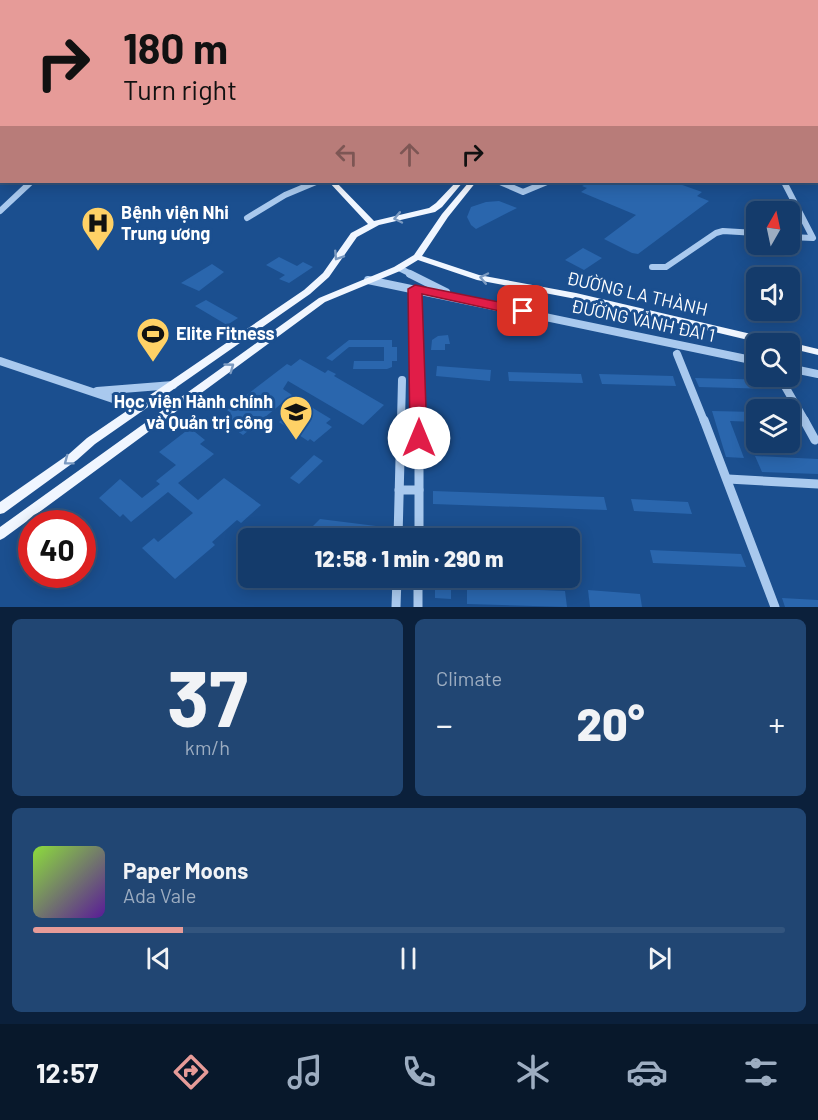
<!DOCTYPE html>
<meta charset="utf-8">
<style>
:root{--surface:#143b6b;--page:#214673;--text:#f1f3f6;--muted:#9dadc1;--line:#33557e;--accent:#e69b98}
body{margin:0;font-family:Barlow,sans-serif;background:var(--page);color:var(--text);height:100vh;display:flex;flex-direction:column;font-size:22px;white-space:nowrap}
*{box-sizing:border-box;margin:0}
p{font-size:20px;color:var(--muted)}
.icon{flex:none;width:33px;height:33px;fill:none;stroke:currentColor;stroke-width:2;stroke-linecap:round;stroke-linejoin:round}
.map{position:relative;height:607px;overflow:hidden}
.panel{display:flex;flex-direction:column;gap:12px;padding:12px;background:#0b203b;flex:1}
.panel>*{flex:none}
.hud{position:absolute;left:0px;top:0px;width:819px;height:183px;box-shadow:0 3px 15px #0003,0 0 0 2px var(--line);background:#e69b98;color:#111;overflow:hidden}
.needle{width:39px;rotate:9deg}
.controls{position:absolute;left:746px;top:201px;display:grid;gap:12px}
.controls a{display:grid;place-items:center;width:54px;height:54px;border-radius:9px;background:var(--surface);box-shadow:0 3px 15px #0003,0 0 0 2px var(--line);font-size:30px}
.speed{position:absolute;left:18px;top:510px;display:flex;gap:12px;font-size:30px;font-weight:700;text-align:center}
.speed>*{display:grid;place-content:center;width:78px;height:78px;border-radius:50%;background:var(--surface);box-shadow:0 3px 15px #0003,0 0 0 2px var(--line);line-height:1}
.speed .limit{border:9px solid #d22;background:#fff;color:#111}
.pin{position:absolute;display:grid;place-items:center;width:51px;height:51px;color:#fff;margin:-26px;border-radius:12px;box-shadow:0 3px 9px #0006}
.me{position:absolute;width:66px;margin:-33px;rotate:0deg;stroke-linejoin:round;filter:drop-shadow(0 0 4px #0008)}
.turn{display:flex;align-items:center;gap:21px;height:126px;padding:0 24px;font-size:27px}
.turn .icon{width:78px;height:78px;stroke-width:2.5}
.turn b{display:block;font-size:42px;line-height:51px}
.lanes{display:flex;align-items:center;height:57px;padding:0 24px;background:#0003;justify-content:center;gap:30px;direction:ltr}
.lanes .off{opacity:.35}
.big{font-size:45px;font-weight:800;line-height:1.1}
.panel .tile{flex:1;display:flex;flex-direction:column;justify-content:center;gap:9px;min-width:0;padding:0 21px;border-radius:9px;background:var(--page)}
.panel .dial{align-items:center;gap:0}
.dial b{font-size:78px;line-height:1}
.song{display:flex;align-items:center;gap:18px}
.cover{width:72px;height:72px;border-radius:9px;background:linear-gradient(135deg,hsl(90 70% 55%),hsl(270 70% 35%))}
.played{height:6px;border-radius:3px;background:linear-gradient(90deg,var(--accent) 20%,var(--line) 20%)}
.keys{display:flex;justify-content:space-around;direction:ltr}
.heat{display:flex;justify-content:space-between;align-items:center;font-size:33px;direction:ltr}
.panel .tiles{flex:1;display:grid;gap:12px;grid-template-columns:1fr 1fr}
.tile:last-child{grid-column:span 2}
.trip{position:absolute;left:238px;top:528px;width:342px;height:60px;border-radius:9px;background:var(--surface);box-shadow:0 3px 15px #0003,0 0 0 2px var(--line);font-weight:800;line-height:60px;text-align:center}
.tab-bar{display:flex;height:96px;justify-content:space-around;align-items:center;background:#08182b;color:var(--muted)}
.tab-bar .icon{width:42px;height:42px}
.tab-bar .on{color:var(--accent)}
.tab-bar b{font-size:27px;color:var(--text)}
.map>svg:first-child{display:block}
</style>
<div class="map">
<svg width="818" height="607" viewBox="0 0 818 607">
<rect width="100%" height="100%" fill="#1b4f8f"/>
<g fill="#2a66ad">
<polygon points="590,182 674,182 702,192 697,196 709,201 638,254 632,253 604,239 636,215 581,192 587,188 582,186"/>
<polygon points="499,201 517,208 476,229 471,225 467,217 471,207 486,202"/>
<polygon points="583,248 602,258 584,270 565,260"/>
<polygon points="279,257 297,266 303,262 313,267 289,283 279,279 285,275 266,265"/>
<polygon points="212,264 224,272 199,291 181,283"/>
<polygon points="206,300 238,318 227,325 195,306"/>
<polygon points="448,335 450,344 445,344 445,350 431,350 432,340 438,336"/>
<polygon points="349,340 392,340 392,347 397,347 397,361 392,361 392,367 387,369 353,369 354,361 384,361 384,347 349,347 332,361 326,358"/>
<polygon points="300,359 325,373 328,370 336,374 334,376 384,405 363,425 288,381 283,389 292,395 243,435 221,420 231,413 227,410 287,364 291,366"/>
<polygon points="437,366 491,370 490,381 436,376"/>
<polygon points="508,372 581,374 583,383 509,381"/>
<polygon points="599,374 673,376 676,386 602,384"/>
<polygon points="695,378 770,380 775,389 699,387"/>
<polygon points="303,402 331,419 326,423 332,427 314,442 310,439 308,441 279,422"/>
<polygon points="712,411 756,412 756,422 730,421 744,458 726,457"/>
<polygon points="190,428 205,440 200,444 214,454 178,483 198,500 224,478 261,505 241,523 237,520 212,542 215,545 175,579 142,548 154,538 158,542 193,513 168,492 131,522 123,514 120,517 99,498 120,479 142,498 160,484 156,481 176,465 159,452"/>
<polygon points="314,455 323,461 299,484 290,478"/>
<polygon points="755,456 818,459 818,474 762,472"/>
<polygon points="433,491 604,497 607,510 433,504"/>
<polygon points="631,499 688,502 692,514 634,511"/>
<polygon points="320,519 376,526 373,538 301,538"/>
<polygon points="650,550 741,554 746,567 653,563"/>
<polygon points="435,578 451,578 451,599 435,598"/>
<polygon points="467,587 565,591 567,607 467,604"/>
<polygon points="588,590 640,594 642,607 590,607"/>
<polygon points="782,598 818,600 818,607 785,607"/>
</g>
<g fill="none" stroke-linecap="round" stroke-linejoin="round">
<g stroke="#a9c9ee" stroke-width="4">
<polyline points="645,0 658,2"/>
<polyline points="766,0 775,1"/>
<polyline points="389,2 392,0"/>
<polyline points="467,2 469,0"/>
</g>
<g stroke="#a9c9ee" stroke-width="6">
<polyline points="500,182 523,192 547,182"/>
<polyline points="784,182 813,238 789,237"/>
<polyline points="0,211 31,182"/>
<polyline points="247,218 285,195 316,182"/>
<polyline points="652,267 666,267 716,233 723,231 756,233"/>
<polyline points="399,268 413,275"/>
</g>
<g stroke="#a9c9ee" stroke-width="8">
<polyline points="410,274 446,292"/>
<polyline points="368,280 756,361"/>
<polyline points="415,289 419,421"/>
<polyline points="677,354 704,421"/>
<polyline points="0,361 140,408"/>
<polyline points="789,368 818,374"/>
<polyline points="779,376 805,421"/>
<polyline points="97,391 173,385"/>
<polyline points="401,421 402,380"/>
</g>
<g stroke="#a9c9ee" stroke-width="9">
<polyline points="419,420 419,538"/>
<polyline points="704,420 775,607"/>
<polyline points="804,420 815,440"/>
<polyline points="728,479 818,484"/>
<polyline points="399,490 419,490"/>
<polyline points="398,538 401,420"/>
<polyline points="418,578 418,607"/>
<polyline points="396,607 397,578"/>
</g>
<g fill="#f0f6ff" fill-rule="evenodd">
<polygon points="12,0 20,0 7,2"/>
<polygon points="55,0 62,0 50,2"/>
<polygon points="81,0 88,0 77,2"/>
<polygon points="292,0 308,2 296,2"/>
<polygon points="599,0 603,0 602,2 598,2"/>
<polygon points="610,0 620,0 609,2"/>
<rect x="0" y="2" width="2" height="2"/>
<rect x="0" y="18" width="2" height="2"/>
<polygon points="0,57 2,58 2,61 0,61"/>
<polygon points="0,76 2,77 2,80 0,80"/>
<rect x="0" y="89" width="2" height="4"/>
<polygon points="329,182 336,182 374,221 429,208 436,203 456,182 463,182 442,207 435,212 379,225 357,237 329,277 310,294 95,444 77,460 4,513 0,514 0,502 69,454 87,438 304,290 323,273 351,233 368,224"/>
<polygon points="469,182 476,182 448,217 422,256 479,275 576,293 781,341 785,343 789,342 818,349 818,355 789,348 789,344 765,344 576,299 477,280 418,260 400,271 325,302 4,538 0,540 0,527 319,298 394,267 414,255 442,214"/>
</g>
<g fill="#fff" fill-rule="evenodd">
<polygon points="59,0 67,0 55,2"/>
<polygon points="72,0 80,0 68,2"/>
<rect x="0" y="10" width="2" height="4"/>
</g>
</g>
<defs><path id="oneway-chevron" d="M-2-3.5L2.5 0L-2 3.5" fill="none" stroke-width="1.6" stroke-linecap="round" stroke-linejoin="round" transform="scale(1.5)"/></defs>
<g stroke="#7b9ac1">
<use href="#oneway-chevron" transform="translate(398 218) rotate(168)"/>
<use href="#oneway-chevron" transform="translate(338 256) rotate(123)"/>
<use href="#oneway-chevron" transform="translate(484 278) rotate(-168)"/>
<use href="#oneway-chevron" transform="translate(230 367) rotate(-36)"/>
<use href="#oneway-chevron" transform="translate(68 461) rotate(143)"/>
</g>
<polygon fill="#e11d48" stroke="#92132f" stroke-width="1.5" points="415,285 523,307 530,311 523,316 422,294 427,438 425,443 419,445 413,443 410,438 408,289"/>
<defs>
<g id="hospital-pin" transform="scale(1.725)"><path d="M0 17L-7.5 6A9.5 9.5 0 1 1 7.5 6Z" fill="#ffd166" stroke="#1b4f8f"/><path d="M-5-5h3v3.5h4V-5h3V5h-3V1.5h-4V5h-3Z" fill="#111"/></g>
<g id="stadium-pin" transform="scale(1.725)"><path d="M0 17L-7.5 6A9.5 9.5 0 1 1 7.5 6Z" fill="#ffd166" stroke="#1b4f8f"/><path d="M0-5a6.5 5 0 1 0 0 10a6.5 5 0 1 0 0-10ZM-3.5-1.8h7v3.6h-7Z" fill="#111"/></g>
<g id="university-pin" transform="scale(1.725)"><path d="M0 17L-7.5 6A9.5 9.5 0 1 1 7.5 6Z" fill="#ffd166" stroke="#1b4f8f"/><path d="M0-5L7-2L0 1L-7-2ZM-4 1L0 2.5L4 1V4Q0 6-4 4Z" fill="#111"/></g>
</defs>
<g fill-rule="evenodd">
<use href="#hospital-pin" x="98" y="223"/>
<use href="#stadium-pin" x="153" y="334"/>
<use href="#university-pin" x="296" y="412"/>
</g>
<g text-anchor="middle" stroke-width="6" stroke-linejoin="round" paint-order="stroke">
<g font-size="18" font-weight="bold" fill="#fff" stroke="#1b4f8f" text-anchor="start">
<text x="121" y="219">Bệnh viện Nhi<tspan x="121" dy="21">Trung ương</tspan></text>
<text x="176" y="340">Elite Fitness</text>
<text x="273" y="408" text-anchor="end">Học viện Hành chính<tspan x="273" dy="21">và Quản trị công</tspan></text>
</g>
<g font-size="18" fill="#fff" stroke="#1b4f8f">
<text transform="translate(637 294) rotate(13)" y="6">ĐƯỜNG LA THÀNH</text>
<text transform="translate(643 321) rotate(12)" y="6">ĐƯỜNG VÀNH ĐAI 1</text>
</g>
</g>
</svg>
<div class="controls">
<a><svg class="needle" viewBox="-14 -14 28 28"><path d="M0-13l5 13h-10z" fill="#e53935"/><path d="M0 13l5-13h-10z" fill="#9dadc1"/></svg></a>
<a><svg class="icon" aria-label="sound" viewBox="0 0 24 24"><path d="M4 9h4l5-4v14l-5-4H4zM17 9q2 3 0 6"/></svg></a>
<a><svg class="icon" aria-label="search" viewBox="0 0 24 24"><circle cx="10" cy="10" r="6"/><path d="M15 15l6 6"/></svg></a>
<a><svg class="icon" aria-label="layers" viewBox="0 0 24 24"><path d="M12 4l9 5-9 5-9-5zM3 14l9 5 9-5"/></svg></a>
</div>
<div class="speed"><div class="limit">40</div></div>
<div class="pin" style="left:523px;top:311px;background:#d93025"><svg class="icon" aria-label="arrive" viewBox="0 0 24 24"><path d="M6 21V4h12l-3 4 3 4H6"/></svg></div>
<svg class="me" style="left:419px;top:438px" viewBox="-20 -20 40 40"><circle r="19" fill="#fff"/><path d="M0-13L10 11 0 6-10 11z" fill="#e11d48"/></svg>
<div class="trip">12:58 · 1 min · 290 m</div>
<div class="hud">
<div class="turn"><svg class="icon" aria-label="right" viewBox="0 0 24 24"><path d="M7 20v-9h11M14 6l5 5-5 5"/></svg><div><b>180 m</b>Turn right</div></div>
<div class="lanes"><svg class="icon off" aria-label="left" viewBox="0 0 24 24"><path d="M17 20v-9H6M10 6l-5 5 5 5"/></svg><svg class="icon off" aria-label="ahead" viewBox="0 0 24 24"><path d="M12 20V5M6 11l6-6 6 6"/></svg><svg class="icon" aria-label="right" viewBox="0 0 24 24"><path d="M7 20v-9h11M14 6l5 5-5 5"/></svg></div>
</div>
</div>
<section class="panel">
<div class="tiles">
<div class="tile dial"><b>37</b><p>km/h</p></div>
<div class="tile"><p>Climate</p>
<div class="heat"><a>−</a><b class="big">20°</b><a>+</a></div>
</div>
<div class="tile">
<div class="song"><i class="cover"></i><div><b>Paper Moons</b><p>Ada Vale</p></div></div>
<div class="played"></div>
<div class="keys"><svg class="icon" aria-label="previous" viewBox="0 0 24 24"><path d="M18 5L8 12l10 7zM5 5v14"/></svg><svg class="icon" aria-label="pause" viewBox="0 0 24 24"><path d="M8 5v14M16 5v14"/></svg><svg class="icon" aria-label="next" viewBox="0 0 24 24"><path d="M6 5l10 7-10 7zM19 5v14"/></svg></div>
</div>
</div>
</section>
<nav class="tab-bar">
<b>12:57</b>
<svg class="icon on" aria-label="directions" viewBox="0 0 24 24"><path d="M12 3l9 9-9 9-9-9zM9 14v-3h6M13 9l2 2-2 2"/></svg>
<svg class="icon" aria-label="music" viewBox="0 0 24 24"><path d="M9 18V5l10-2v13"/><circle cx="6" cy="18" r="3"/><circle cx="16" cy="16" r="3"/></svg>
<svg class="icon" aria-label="phone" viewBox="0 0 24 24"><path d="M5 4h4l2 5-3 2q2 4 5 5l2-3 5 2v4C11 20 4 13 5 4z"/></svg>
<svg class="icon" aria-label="climate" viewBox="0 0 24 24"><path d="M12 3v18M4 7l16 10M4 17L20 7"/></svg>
<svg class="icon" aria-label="car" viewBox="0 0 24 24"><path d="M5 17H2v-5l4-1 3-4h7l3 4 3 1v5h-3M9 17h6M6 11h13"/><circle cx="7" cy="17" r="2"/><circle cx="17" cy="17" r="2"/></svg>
<svg class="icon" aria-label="filters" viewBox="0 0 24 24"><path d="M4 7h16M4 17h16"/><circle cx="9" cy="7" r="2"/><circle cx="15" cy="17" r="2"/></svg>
</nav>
